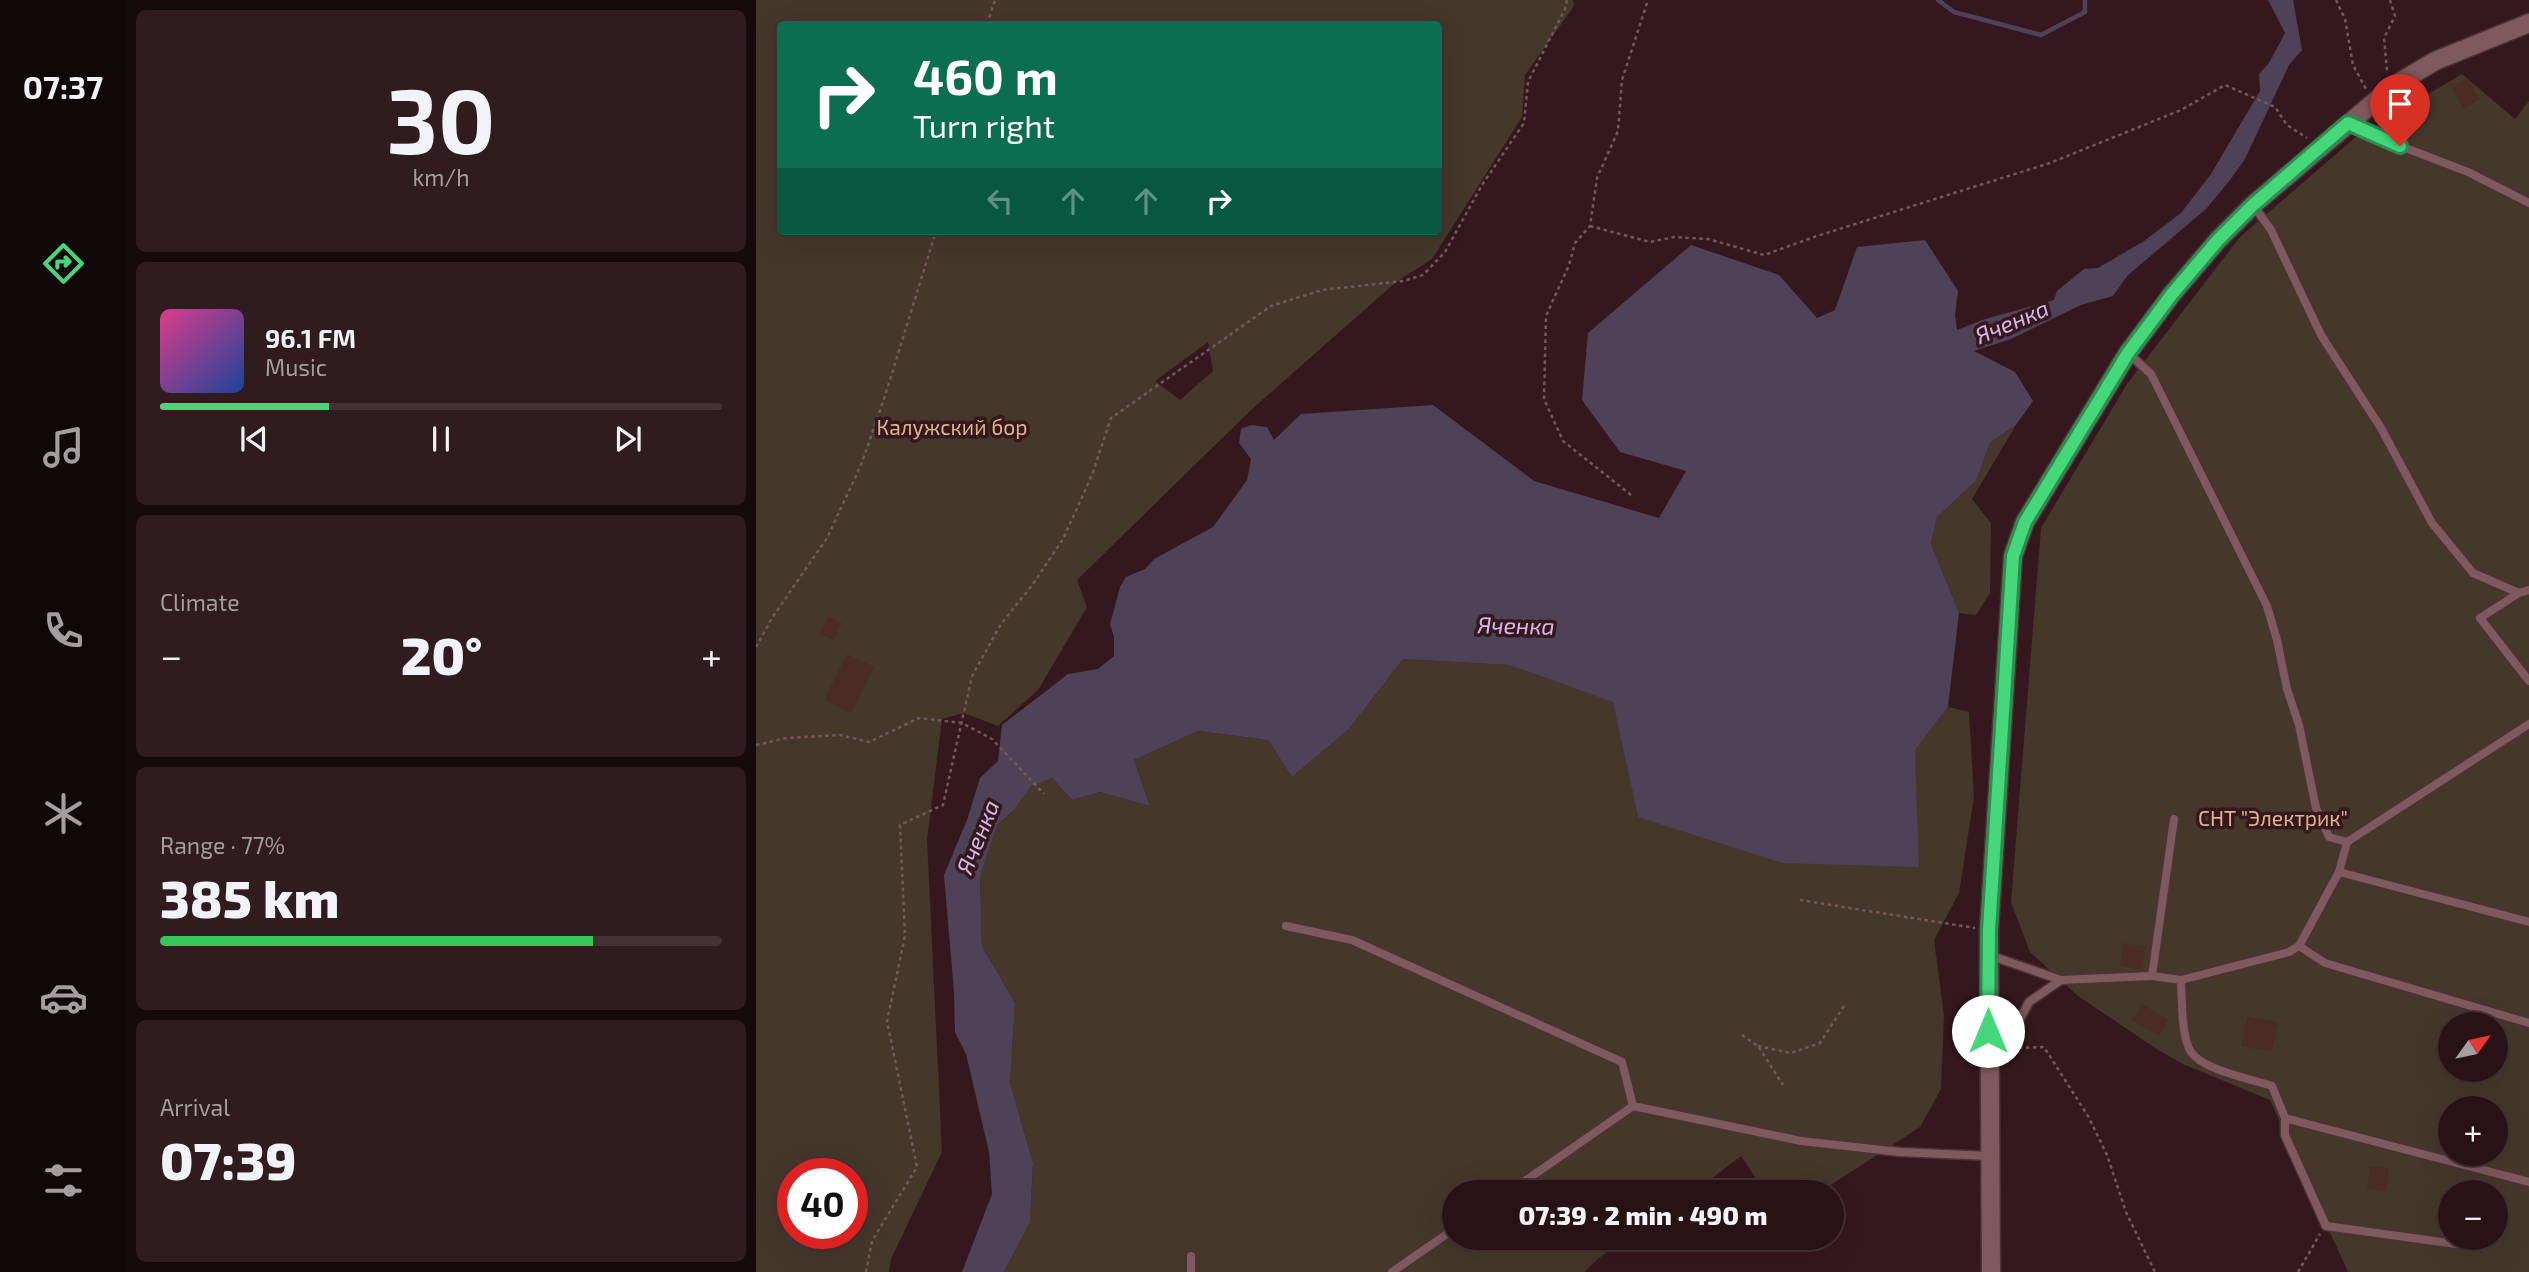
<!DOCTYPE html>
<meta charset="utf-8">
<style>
:root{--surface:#281216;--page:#301b1f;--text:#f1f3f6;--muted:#a59ea1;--line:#443235;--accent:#45d77a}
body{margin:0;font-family:"Exo 2",sans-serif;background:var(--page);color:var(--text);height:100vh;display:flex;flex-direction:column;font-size:26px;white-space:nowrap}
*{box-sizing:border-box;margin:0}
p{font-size:23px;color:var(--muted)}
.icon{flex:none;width:38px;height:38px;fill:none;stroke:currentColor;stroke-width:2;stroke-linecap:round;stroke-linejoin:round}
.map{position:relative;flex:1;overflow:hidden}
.drawer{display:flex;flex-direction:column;gap:10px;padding:10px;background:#160a0c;width:630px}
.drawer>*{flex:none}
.banner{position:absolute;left:21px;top:21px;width:665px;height:214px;border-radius:7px;box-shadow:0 7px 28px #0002,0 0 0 2px var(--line);background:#0b6e4f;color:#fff;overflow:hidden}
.needle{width:46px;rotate:57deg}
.tools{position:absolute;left:1682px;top:1012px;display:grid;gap:14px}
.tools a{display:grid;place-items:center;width:70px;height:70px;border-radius:50%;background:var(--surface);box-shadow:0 7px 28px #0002,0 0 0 2px var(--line);font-size:35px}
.speed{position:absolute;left:21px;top:1158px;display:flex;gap:14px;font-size:35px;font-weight:700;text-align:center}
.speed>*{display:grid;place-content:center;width:91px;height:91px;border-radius:50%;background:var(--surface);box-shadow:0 7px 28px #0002,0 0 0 2px var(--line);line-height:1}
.speed .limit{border:10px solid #d22;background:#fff;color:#111}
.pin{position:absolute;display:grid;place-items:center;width:60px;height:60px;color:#fff;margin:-72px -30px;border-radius:50% 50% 50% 0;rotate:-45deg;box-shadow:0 0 7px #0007}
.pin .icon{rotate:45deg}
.me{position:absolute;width:77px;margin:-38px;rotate:0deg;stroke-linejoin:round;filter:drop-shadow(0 0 5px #0008)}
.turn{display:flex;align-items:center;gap:24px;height:147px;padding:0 21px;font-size:32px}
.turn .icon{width:91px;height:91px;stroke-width:2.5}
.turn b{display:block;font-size:49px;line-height:60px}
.lanes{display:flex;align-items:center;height:66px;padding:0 21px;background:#0003;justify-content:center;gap:35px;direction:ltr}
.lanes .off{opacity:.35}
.big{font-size:52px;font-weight:800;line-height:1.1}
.drawer .widget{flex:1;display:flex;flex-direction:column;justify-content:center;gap:10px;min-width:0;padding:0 24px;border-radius:10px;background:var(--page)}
.drawer .dial{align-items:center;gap:0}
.dial b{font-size:91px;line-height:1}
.song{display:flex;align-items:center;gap:21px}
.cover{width:84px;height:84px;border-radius:10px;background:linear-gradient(135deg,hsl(330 70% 55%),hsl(220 70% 35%))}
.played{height:7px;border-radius:4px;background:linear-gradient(90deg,var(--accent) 30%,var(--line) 30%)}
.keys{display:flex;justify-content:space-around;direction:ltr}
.heat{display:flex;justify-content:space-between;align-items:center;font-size:38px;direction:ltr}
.charge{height:10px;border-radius:5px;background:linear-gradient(90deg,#34c759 77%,var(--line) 0)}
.trip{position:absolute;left:686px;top:1180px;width:402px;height:70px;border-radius:35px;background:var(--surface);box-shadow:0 7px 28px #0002,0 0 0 2px var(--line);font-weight:800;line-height:70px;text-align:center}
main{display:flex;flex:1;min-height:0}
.dock{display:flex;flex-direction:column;width:126px;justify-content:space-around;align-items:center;background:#100709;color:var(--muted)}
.dock .icon{width:49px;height:49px}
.dock .active{color:var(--accent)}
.dock b{font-size:32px;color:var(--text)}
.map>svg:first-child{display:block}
</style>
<main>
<nav class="dock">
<b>07:37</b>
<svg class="icon active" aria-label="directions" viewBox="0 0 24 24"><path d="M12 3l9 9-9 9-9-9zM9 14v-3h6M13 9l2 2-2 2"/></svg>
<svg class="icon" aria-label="music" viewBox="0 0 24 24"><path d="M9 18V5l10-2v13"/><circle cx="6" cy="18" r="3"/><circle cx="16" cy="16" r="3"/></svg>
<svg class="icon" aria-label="phone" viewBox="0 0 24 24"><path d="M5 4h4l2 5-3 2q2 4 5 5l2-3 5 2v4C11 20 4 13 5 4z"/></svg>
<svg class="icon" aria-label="climate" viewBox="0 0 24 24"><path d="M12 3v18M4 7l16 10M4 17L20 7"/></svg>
<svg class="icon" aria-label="car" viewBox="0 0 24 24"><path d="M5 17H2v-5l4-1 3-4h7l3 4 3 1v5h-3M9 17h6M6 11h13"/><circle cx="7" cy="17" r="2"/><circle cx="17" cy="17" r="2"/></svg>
<svg class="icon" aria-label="filters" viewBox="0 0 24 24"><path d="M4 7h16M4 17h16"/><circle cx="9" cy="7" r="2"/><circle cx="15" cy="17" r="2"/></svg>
</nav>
<section class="drawer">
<div class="widget dial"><b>30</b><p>km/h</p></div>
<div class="widget">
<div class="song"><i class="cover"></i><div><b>96.1 FM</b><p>Music</p></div></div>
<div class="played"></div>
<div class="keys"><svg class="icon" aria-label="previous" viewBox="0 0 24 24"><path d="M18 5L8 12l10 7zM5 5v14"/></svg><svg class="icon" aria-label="pause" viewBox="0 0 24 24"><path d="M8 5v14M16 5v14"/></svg><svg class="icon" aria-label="next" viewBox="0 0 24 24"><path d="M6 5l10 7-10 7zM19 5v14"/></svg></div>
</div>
<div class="widget"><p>Climate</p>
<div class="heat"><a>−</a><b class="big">20°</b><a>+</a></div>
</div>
<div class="widget"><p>Range · 77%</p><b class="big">385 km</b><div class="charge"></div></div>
<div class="widget"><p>Arrival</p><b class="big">07:39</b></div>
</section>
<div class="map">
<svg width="1773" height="1272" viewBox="0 0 1773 1272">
<rect width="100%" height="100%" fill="#35181d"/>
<g fill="#45372a" fill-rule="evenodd">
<path d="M0,0H817L818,6L769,75L766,117L676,259L640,282L495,410L321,580L331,607L282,690L242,726L208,713L186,719L171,840L186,1152L135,1259L133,1272H0ZM24,24H682V231H24ZM452,342L457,371L424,400L399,381ZM37,1174H96V1234H37Z"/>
<path d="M1706,74L1759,119L1773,101V1272H1592L1514,1100L1427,1064L1402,1050L1322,996L1274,952L1255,902L1285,528L1371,384L1484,237L1601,136ZM1694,1024H1740V1069H1694ZM1694,1108H1740V1153H1694ZM1694,1192H1740V1237H1694Z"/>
<polygon points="1260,425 1216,499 1235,523 1234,593 1220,615 1203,613 1175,544 1181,517 1220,481 1234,443"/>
<polygon points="647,659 753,665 858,702 882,817 1162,867 1159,750 1192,707 1213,712 1218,797 1203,893 1178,940 1188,1016 1185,1089 1164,1127 1064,1192 1009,1192 985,1156 938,1192 698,1192 698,1237 872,1237 843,1258 828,1272 248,1272 274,1222 277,1163 254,1083 259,1003 226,946 224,877 241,825 257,811 275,785 296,778 316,800 344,792 394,806 378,760 442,731 512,740 536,777 593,729"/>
</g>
<polygon fill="#4f4157" points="1512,0 1537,0 1546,50 1533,65 1489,159 1474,180 1451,208 1371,276 1357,296 1325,305 1255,339 1218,351 1259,372 1277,401 1260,425 1234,443 1220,481 1181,517 1175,544 1203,613 1192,707 1159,750 1163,867 1026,863 882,817 857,702 753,665 647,659 593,729 536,777 512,740 442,731 378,760 394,806 344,792 316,800 296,778 275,786 257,811 241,825 224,877 226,946 259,1003 254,1083 277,1163 274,1222 248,1272 206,1272 236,1194 233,1152 210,1054 199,1032 198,992 188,875 211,820 224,778 242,761 246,725 312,674 342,669 358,656 358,637 354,624 364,587 370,577 389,569 398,559 457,527 491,480 495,459 483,443 485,429 495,425 511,427 518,440 545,414 677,405 778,481 903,518 930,471 864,452 826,400 832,333 935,245 1023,275 1061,318 1079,310 1101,247 1169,240 1202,291 1199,315 1201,330 1229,319 1298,300 1301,291 1328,269 1342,268 1388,241 1425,213 1455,174 1504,91 1503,74 1513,63 1529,33"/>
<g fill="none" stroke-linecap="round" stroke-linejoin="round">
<polyline stroke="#4f4157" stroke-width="4.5" points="1182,0 1198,12 1285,35 1329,12 1329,0"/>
</g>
<g fill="#4a2c23">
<polygon points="1711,78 1724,99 1708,109 1696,88"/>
<polygon points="72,617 86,623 78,640 64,634"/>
<polygon points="91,654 118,667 95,713 68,700"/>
<polygon points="1367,943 1390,947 1386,970 1364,966"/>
<polygon points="1386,1004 1412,1020 1403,1036 1376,1020"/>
<polygon points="1492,1016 1522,1022 1515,1052 1485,1046"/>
<polygon points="1614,1166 1633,1168 1629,1191 1611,1188"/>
</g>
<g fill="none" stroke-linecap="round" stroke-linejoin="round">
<g stroke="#4b3337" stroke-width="11">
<g id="lane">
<polyline points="1592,123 1621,137 1712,172 1773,203"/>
<polyline points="1497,205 1515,230 1565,335 1625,428 1676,523 1717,573 1763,593 1773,590"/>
<polyline points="1372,353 1395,374 1511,606 1521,640 1531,689 1543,725 1560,808 1573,837 1591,842 1773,724"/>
<polyline points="1763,593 1724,618 1773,681"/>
<polyline points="1418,819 1396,976 1425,980 1533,952 1543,946 1583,872 1591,842"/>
<polyline points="1583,872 1773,922"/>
<polyline points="530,926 596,940 866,1062 877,1106 1045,1141 1144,1152 1233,1156"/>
<polyline points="1543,946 1569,963 1773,1023"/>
<polyline points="1233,955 1305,980 1396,976"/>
<path d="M1425,980C1426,998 1425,1037 1435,1052C1447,1070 1495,1079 1516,1086L1529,1118L1773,1182"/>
<polyline points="1233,1057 1249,1048 1273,1002 1305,980"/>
<polyline points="1529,1118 1529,1135 1570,1226 1700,1244"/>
<polyline points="753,1192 877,1106"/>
<polyline points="435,1272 435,1256"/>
<polyline points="636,1272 698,1229"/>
</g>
</g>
<g stroke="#4b3337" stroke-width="21">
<polyline id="secondary" points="1235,1272 1233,930 1257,556 1269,522 1372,353 1416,294 1462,240 1497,205 1637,86 1679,61 1773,23"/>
</g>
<g stroke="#73585c" stroke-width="2.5" stroke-dasharray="3.5 3.5" stroke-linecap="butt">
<polyline points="1580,0 1589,19 1597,65 1610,89"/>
<polyline points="231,24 239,0"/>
<polyline points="1631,70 1628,38 1639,16 1634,0"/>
<polyline points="834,226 894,242 918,237 952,239 1008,255 1061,236 1294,163 1425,110 1469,85 1519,107 1531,125 1551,138"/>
<polyline points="875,495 807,441 788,399 790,316 813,265 819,243 834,226 841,178 862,131 866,80 892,0"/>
<polyline points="0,647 16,618 71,538 105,465 129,396 180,231"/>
<polyline points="0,745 31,738 84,735 113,742 163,718 206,723 236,739 288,794"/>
<polyline points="1044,900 1219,928"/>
<polyline points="986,1035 1002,1046 1027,1085"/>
<polyline points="1002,1046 1035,1053 1064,1043 1088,1006"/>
<polyline points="1263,1048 1288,1047 1332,1116 1351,1155 1370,1212 1399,1272"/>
<polyline points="110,1272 116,1241 161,1167 131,1021 149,936 144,825 187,805 216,676 245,624 277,584 307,539 336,475 355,418 515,306 566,290 647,281 667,275 689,252 726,185 768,123 772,82 809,9 811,0"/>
<polyline points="1542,1272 1564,1234"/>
</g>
<use href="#lane" stroke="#7e5a5f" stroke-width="8"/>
<use href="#secondary" stroke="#7e5a5f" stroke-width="18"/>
</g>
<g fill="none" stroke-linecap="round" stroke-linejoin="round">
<g stroke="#2d8c4f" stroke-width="18">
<polyline id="route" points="1232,1031 1233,930 1257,556 1269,522 1372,353 1416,294 1462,240 1497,205 1592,123 1644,146"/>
</g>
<use href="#route" stroke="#45d77a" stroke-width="12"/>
</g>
<g text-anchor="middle" stroke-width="7" stroke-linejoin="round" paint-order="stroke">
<g font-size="21" fill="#deb68d" stroke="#35181d">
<text x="196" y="435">Калужский бор</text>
<text x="1517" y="826">СНТ "Электрик"</text>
</g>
<g font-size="23" font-style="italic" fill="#d4b7e6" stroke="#35181d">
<text transform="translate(1256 322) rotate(-23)" y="8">Яченка</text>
<text transform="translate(760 626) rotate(1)" y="8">Яченка</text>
<text transform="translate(222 837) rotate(-68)" y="8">Яченка</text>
</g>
</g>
</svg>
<div class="tools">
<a><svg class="needle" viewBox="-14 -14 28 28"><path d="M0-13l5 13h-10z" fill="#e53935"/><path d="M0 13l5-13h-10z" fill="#a59ea1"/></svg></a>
<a>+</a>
<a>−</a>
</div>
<div class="speed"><div class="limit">40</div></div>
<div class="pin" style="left:1644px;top:146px;background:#d93025"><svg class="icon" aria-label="arrive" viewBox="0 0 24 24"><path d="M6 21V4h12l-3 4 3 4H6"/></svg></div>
<svg class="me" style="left:1232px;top:1031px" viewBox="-20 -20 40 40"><circle r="19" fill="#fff"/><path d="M0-13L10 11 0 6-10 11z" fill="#45d77a"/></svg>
<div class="trip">07:39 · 2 min · 490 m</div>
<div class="banner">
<div class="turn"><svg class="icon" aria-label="right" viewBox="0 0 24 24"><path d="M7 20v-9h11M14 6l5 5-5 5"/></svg><div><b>460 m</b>Turn right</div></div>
<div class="lanes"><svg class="icon off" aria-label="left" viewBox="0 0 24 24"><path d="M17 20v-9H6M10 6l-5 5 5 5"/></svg><svg class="icon off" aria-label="ahead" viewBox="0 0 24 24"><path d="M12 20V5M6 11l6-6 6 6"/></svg><svg class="icon off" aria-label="ahead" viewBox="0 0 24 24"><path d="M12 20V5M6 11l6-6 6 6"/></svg><svg class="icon" aria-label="right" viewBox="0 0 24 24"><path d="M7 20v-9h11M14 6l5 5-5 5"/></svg></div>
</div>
</div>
</main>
